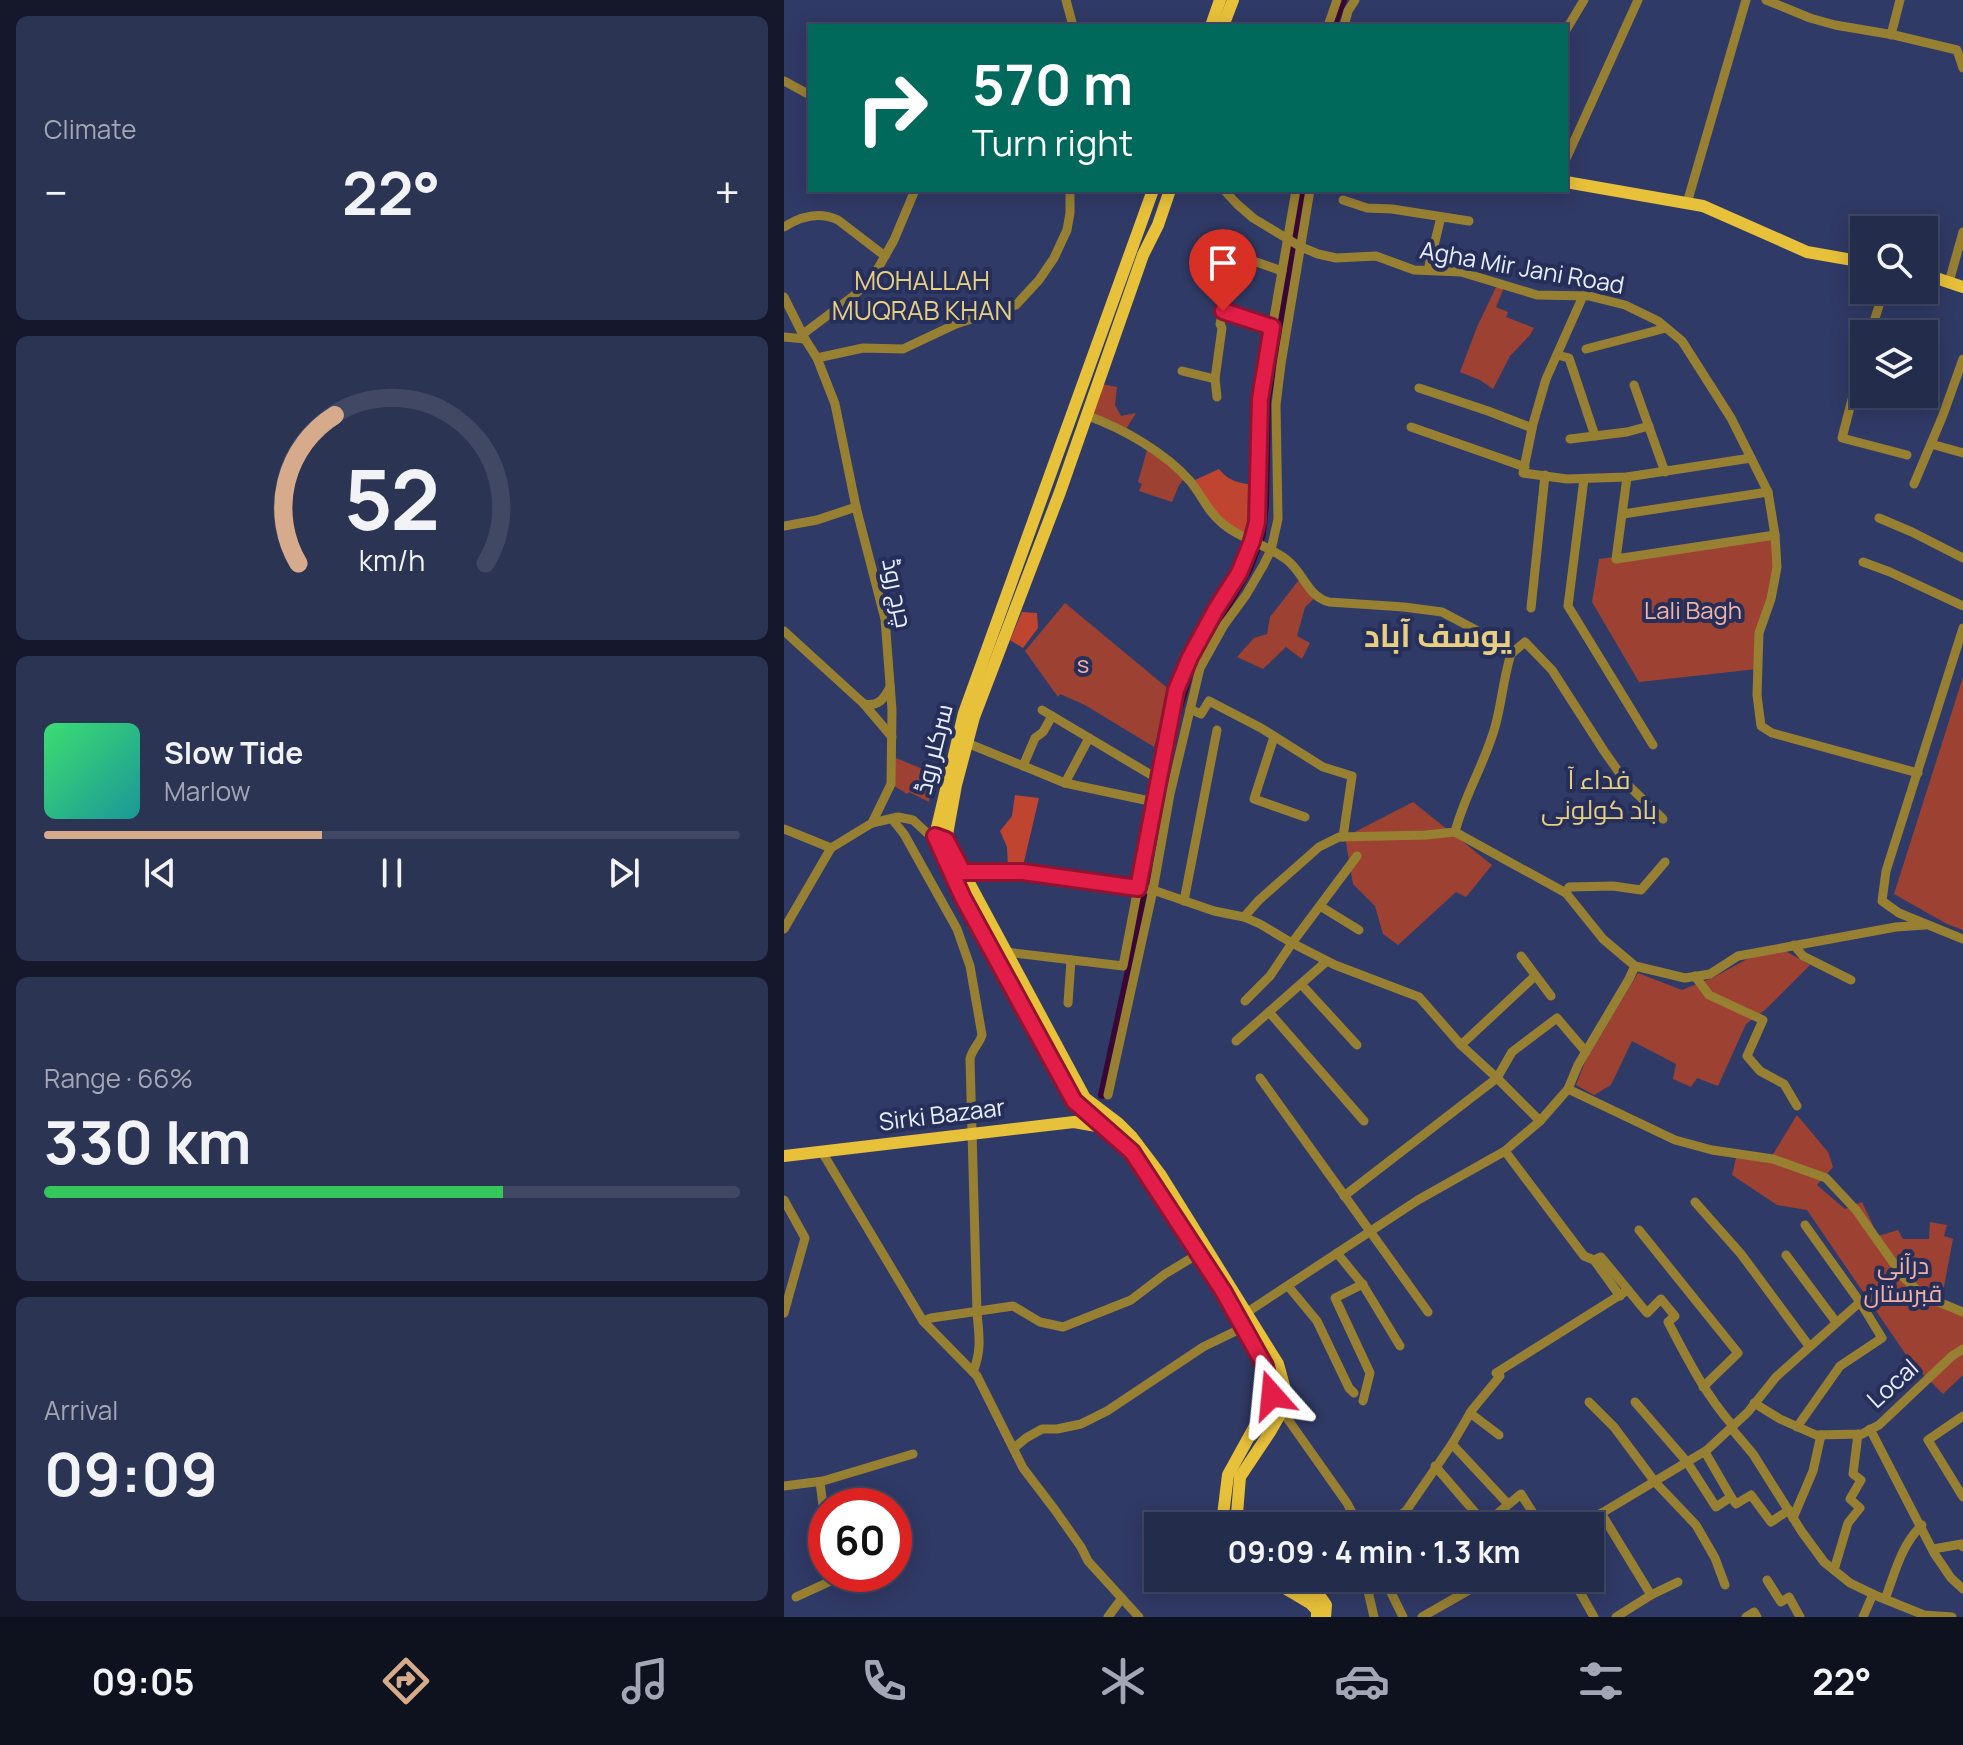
<!DOCTYPE html>
<meta charset="utf-8">
<style>
:root{--surface:#242c4c;--page:#2c3453;--text:#f1f3f6;--muted:#a3a7b5;--line:#414864;--accent:#d6ab8b}
body{margin:0;font-family:Manrope,Cairo,sans-serif;background:var(--page);color:var(--text);height:100vh;display:flex;flex-direction:column;font-size:30px;white-space:nowrap}
*{box-sizing:border-box;margin:0}
p{font-size:26px;color:var(--muted)}
.icon{flex:none;width:44px;height:44px;fill:none;stroke:currentColor;stroke-width:2;stroke-linecap:round;stroke-linejoin:round}
.map{position:relative;flex:1;overflow:hidden}
.sheet{display:flex;flex-direction:column;gap:16px;padding:16px;background:#14182a;width:784px}
.sheet>*{flex:none}
.hud{position:absolute;left:24px;top:24px;width:760px;height:168px;border-radius:0px;box-shadow:0 4px 20px #0003,0 0 0 2px var(--line);background:#00695c;color:#fff;overflow:hidden}
.controls{position:absolute;left:1066px;top:216px;display:grid;gap:16px}
.controls a{display:grid;place-items:center;width:88px;height:88px;border-radius:0px;background:var(--surface);box-shadow:0 4px 20px #0003,0 0 0 2px var(--line);font-size:40px}
.speed{position:absolute;left:24px;top:1488px;display:flex;gap:16px;font-size:40px;font-weight:700;text-align:center}
.speed>*{display:grid;place-content:center;width:104px;height:104px;border-radius:50%;background:var(--surface);box-shadow:0 4px 20px #0003,0 0 0 2px var(--line);line-height:1}
.speed .limit{border:12px solid #d22;background:#fff;color:#111}
.pin{position:absolute;display:grid;place-items:center;width:68px;height:68px;color:#fff;margin:-82px -34px;border-radius:50% 50% 50% 0;rotate:-45deg;box-shadow:0 0 8px #0007}
.pin .icon{rotate:45deg}
.me{position:absolute;width:88px;margin:-44px;rotate:342deg;stroke-linejoin:round;filter:drop-shadow(0 0 6px #0008)}
.turn{display:flex;align-items:center;gap:28px;height:168px;padding:0 32px;font-size:36px}
.turn .icon{width:104px;height:104px;stroke-width:2.5}
.turn b{display:block;font-size:56px;line-height:68px}
.big{font-size:60px;font-weight:700;line-height:1.1}
.sheet .card{flex:1;display:flex;flex-direction:column;justify-content:center;gap:12px;min-width:0;padding:0 28px;border-radius:12px;background:var(--page)}
.sheet .dial{align-items:center;gap:0}
.dial svg{height:208px;overflow:visible;fill:none;stroke:var(--line);stroke-width:7;stroke-linecap:round;text-anchor:middle}
.dial text{fill:var(--text);stroke:none}
.song{display:flex;align-items:center;gap:24px}
.cover{width:96px;height:96px;border-radius:12px;background:linear-gradient(135deg,hsl(140 70% 55%),hsl(180 70% 35%))}
.played{height:8px;border-radius:4px;background:linear-gradient(90deg,var(--accent) 40%,var(--line) 40%)}
.keys{display:flex;justify-content:space-around;direction:ltr}
.heat{display:flex;justify-content:space-between;align-items:center;font-size:44px;direction:ltr}
.charge{height:12px;border-radius:6px;background:linear-gradient(90deg,#34c759 66%,var(--line) 0)}
.trip{position:absolute;left:360px;top:1512px;width:460px;height:80px;border-radius:0px;background:var(--surface);box-shadow:0 4px 20px #0003,0 0 0 2px var(--line);font-weight:700;line-height:80px;text-align:center}
.dock{display:flex;height:128px;justify-content:space-around;align-items:center;background:#0e121e;color:var(--muted)}
.dock .icon{width:56px;height:56px}
.dock .current{color:var(--accent)}
.dock b{font-size:36px;color:var(--text)}
main{display:flex;flex:1;min-height:0}
.map>svg:first-child{display:block}
</style>
<main>
<section class="sheet">
<div class="card"><p>Climate</p>
<div class="heat"><a>−</a><b class="big">22°</b><a>+</a></div>
</div>
<div class="card dial"><svg viewBox="0 0 100 80">
<path d="M14 69A42 42 0 1 1 86 69"/>
<path d="M14 69A42 42 0 0 1 28 12" stroke="#d6ab8b"/>
<text x="50" y="56" font-size="32" font-weight="700">52</text>
<text x="50" y="72" font-size="11">km/h</text>
</svg></div>
<div class="card">
<div class="song"><i class="cover"></i><div><b>Slow Tide</b><p>Marlow</p></div></div>
<div class="played"></div>
<div class="keys"><svg class="icon" aria-label="previous" viewBox="0 0 24 24"><path d="M18 5L8 12l10 7zM5 5v14"/></svg><svg class="icon" aria-label="pause" viewBox="0 0 24 24"><path d="M8 5v14M16 5v14"/></svg><svg class="icon" aria-label="next" viewBox="0 0 24 24"><path d="M6 5l10 7-10 7zM19 5v14"/></svg></div>
</div>
<div class="card"><p>Range · 66%</p><b class="big">330 km</b><div class="charge"></div></div>
<div class="card"><p>Arrival</p><b class="big">09:09</b></div>
</section>
<div class="map">
<svg width="1179" height="1617" viewBox="0 0 1179 1617">
<rect width="100%" height="100%" fill="#303a66"/>
<g fill="#9d4232">
<polygon points="714,283 721,285 712,307 724,312 722,317 750,328 746,335 726,356 709,389 696,380 676,372 693,327"/>
<polygon points="318,384 333,387 331,405 337,416 352,413 342,429 326,420 307,413"/>
<polygon points="363,450 374,456 400,479 395,485 388,502 355,491 358,484 354,482"/>
<polygon points="991,535 993,567 975,633 973,669 855,682 808,602 815,559"/>
<polygon points="518,576 533,596 521,607 513,636 526,643 518,659 502,647 479,669 453,657 470,638 483,634 486,617"/>
<polygon points="281,603 387,691 370,747 301,705 276,694 274,697 241,651"/>
<polygon points="1179,677 1179,930 1163,924 1110,894"/>
<polygon points="107,756 151,774 145,802 125,792 123,794 107,784"/>
<polygon points="629,802 708,865 682,897 672,892 614,945 599,934 591,906 569,884 561,837"/>
<polygon points="998,949 1026,965 982,1009 962,1024 934,1086 913,1078 907,1087 889,1079 892,1064 848,1041 827,1085 810,1095 792,1085 801,1062 854,973 898,990 930,977 967,957"/>
<polygon points="1013,1115 1044,1152 1049,1167 1033,1185 1061,1209 1078,1202 1094,1236 1114,1230 1119,1239 1145,1239 1146,1222 1163,1225 1160,1236 1169,1239 1157,1302 1179,1312 1179,1375 1159,1394 1127,1362 1023,1210 993,1205 948,1175 953,1154 986,1159"/>
</g>
<g fill="#c04530">
<path d="M435,469C444,481 455,483 469,485L471,516L464,536L455,532L428,510L411,480Z"/>
<polygon points="238,612 253,613 254,628 239,648 226,640"/>
<polygon points="231,795 255,798 239,866 224,867 223,847 216,831 228,816"/>
</g>
<g fill="none" stroke-linecap="round" stroke-linejoin="round">
<g stroke="#390735" stroke-width="8">
<polyline points="549,26 559,0"/>
<polyline points="318,1095 347,961 390,724 407,668 465,569 478,534 481,504 483,400 518,190"/>
</g>
<g stroke="#988033" stroke-width="9">
<polyline points="282,0 289,26"/>
<polyline points="982,0 1026,18 1051,25 1110,35 1173,50 1179,68"/>
<polyline points="544,26 553,0"/>
<polyline points="560,26 564,11 571,0"/>
<polyline points="782,30 800,0"/>
<polyline points="1107,35 1116,0"/>
<polyline points="0,81 26,95"/>
<polyline points="782,159 854,0"/>
<polyline points="440,190 453,204 469,218 517,247 534,254 552,258 592,256 630,270 677,272 753,295 805,296 841,305 874,321 898,341 947,418 984,492 991,535 993,567 987,599 975,633 973,695 977,726 988,733 1134,773"/>
<polyline points="559,200 583,208 608,209 685,221"/>
<polyline points="903,203 962,0"/>
<path d="M0,227C17,216 35,211 54,220L101,256"/>
<polyline points="424,245 498,271"/>
<polyline points="644,270 657,217"/>
<polyline points="1165,282 1179,232"/>
<polyline points="799,296 762,379 749,424 739,473 783,479 843,477 967,458"/>
<polyline points="0,297 21,339 33,358 51,404 72,507 101,619 108,710 107,784 88,823"/>
<polyline points="19,334 68,297 88,279 110,240 131,190"/>
<polyline points="1086,334 1100,290"/>
<polyline points="0,337 21,339"/>
<polyline points="802,349 882,328"/>
<polyline points="1080,353 1058,438 1123,455"/>
<polyline points="773,355 785,358 811,436"/>
<polyline points="33,358 79,348 119,349 172,324 232,305 255,280 270,258 283,230 286,213 286,190"/>
<polyline points="398,371 431,379"/>
<polyline points="850,385 881,472"/>
<polyline points="635,388 704,411 748,428"/>
<polyline points="433,397 431,379 438,328 436,324 439,311 488,327"/>
<path d="M304,416C338,428 382,453 406,481C419,497 423,511 439,524C458,540 484,545 503,560C520,573 523,596 545,602L620,607L658,612L692,630L705,643L727,654C719,679 718,702 711,727C701,763 680,796 671,832"/>
<polyline points="627,427 741,467"/>
<polyline points="786,439 843,432 865,426"/>
<polyline points="1147,444 1179,453"/>
<polyline points="843,477 832,559 991,535"/>
<polyline points="800,479 784,606 869,745"/>
<polyline points="1130,484 1159,415 1179,359"/>
<polyline points="839,514 984,492"/>
<polyline points="1095,518 1128,532 1179,558"/>
<polyline points="0,526 33,520 72,507"/>
<polyline points="1079,562 1106,572 1179,606"/>
<polyline points="747,608 761,475"/>
<polyline points="1179,628 1102,871 1098,901 1115,913 1179,939"/>
<polyline points="0,631 80,704 108,737"/>
<polyline points="727,654 741,642 768,670 820,751 844,785 879,819"/>
<path d="M80,704C94,707 100,699 106,687"/>
<polyline points="406,709 417,714 425,701 477,728 539,767 568,776 559,837"/>
<polyline points="258,710 374,779"/>
<polyline points="490,737 470,799 521,817"/>
<polyline points="183,743 281,783 370,802"/>
<polyline points="239,766 251,738 259,732 268,716"/>
<polyline points="281,783 305,738"/>
<path d="M108,819L120,834L173,929L186,966L198,1035C196,1043 188,1049 186,1059L193,1313C195,1335 198,1350 189,1372"/>
<polyline points="0,829 47,848"/>
<polyline points="179,872 239,872 369,890 430,911 460,917 476,924 508,943 551,965 635,997 677,1045 713,1078 756,1121"/>
<polyline points="782,893 785,887 829,886 857,890 881,862"/>
<polyline points="400,901 433,730"/>
<polyline points="536,906 575,930"/>
<polyline points="460,917 475,900 535,847 555,837 642,835 671,832 782,893 819,939 851,966 901,978 926,974 954,956 1112,927 1141,925"/>
<polyline points="0,929 47,848 88,823 114,817 129,820 143,833 151,836"/>
<polyline points="1010,945 1019,956 1067,980"/>
<polyline points="222,952 339,966 392,690 406,657 432,609 455,573 463,555 473,522 476,399 512,190"/>
<polyline points="737,956 767,996"/>
<polyline points="911,976 925,995 979,1020 963,1056 976,1071 1000,1084 1013,1106"/>
<polyline points="517,984 573,1045"/>
<polyline points="461,1001 486,976 508,943 573,856"/>
<polyline points="284,1003 287,960"/>
<polyline points="485,1012 580,1121"/>
<polyline points="452,1041 543,961"/>
<polyline points="677,1045 751,976"/>
<polyline points="476,1078 644,1312"/>
<polyline points="784,1089 891,1140 928,1150 989,1159 1042,1178 1072,1210 1120,1278 1140,1296 1179,1312"/>
<polyline points="324,1095 369,890 386,794 416,668 440,625 462,595 479,566 487,550 494,519 492,405 497,364 526,190"/>
<polyline points="721,1151 800,1256 810,1260 836,1296"/>
<polyline points="38,1152 139,1321 193,1376 239,1468 271,1510 297,1547 304,1561 355,1617"/>
<polyline points="560,1196 713,1078 728,1052 773,1018 802,1052"/>
<polyline points="0,1200 21,1238 0,1313"/>
<polyline points="911,1202 957,1254 1025,1346"/>
<polyline points="855,1230 954,1353 919,1387"/>
<polyline points="553,1253 579,1285 616,1346"/>
<polyline points="1002,1255 1052,1322"/>
<path d="M810,1260L817,1257L863,1313L877,1299L891,1316L884,1322C904,1360 921,1394 949,1426"/>
<polyline points="579,1284 551,1298 586,1373 579,1401"/>
<polyline points="504,1286 533,1321 565,1388 570,1393"/>
<polyline points="462,1313 634,1200 721,1151 730,1143 756,1121 784,1089 794,1065 845,979 851,966"/>
<polyline points="139,1321 147,1318 229,1306 256,1322 279,1327 347,1300 381,1274 414,1254"/>
<polyline points="805,1402 830,1427 871,1482 912,1525 931,1558 941,1585"/>
<polyline points="851,1402 903,1462 932,1507 947,1497 952,1504 967,1495 987,1522 1005,1510"/>
<polyline points="970,1403 996,1419 1032,1435 1078,1434 1095,1425 1168,1356 1179,1349"/>
<polyline points="498,1411 563,1503 575,1526"/>
<polyline points="686,1413 715,1435"/>
<polyline points="1179,1416 1144,1440 1179,1497"/>
<polyline points="1013,1427 1056,1366 1098,1338 1076,1302 1021,1225"/>
<polyline points="947,1428 969,1454 1018,1532 1040,1562 1066,1583 1093,1596 1140,1615 1168,1617"/>
<polyline points="1086,1429 1150,1553 1167,1578 1179,1589"/>
<polyline points="668,1444 724,1504"/>
<polyline points="230,1448 242,1438 258,1429 273,1429 297,1424 323,1411 419,1347 458,1328"/>
<polyline points="921,1452 947,1497"/>
<polyline points="651,1466 701,1524 737,1494 757,1526"/>
<polyline points="36,1482 42,1529"/>
<polyline points="0,1486 39,1481 129,1454"/>
<polyline points="817,1513 867,1595"/>
<polyline points="1009,1518 1029,1471 1037,1435"/>
<polyline points="599,1526 622,1511 668,1444 688,1410 716,1376 712,1373 844,1290"/>
<polyline points="796,1526 923,1450 964,1412 992,1377 1076,1302"/>
<polyline points="1149,1549 1178,1544 1179,1547"/>
<polyline points="1050,1570 1064,1523 1076,1508 1066,1499 1077,1480 1069,1474 1074,1434"/>
<polyline points="581,1578 590,1617"/>
<polyline points="600,1578 619,1617"/>
<polyline points="788,1578 810,1617"/>
<polyline points="983,1580 997,1602 1005,1597 1016,1617"/>
<polyline points="535,1595 543,1578"/>
<polyline points="12,1597 49,1580 48,1574"/>
<path d="M1101,1599C1111,1573 1117,1545 1138,1525"/>
<polyline points="324,1617 338,1598"/>
<polyline points="638,1617 706,1578"/>
<polyline points="832,1617 867,1595 894,1582"/>
<polyline points="962,1617 970,1612 973,1617"/>
<polyline points="1079,1617 1089,1594"/>
</g>
<g stroke="#e8c13a" stroke-width="12">
<polyline points="427,26 436,0"/>
<polyline points="439,26 449,0"/>
<polyline points="782,182 919,206 1023,252 1080,262"/>
<polyline points="369,190 180,713 151,836 179,898 290,1101 348,1152 439,1291 481,1366 488,1395 444,1475 439,1515 441,1526"/>
<polyline points="386,190 374,225 359,255 276,492 190,717 172,785 162,840 301,1098 334,1123 348,1137 376,1174 494,1364 502,1393 498,1411 486,1432 456,1477 452,1526"/>
<polyline points="1140,274 1179,287"/>
<polyline points="0,1156 290,1122 318,1127"/>
<polyline points="484,1578 526,1603 533,1610 533,1617"/>
<polyline points="505,1578 535,1595 542,1605 541,1617"/>
</g>
</g>
<g fill="none" stroke-linecap="round" stroke-linejoin="round">
<g stroke="#92132f" stroke-width="20">
<polyline id="route" points="439,311 488,327 476,399 473,522 468,541 455,573 432,609 406,657 392,690 354,888 239,872 179,872 162,840 151,836 179,898 290,1101 348,1152 439,1291 481,1366 488,1395"/>
</g>
<use href="#route" stroke="#e11d48" stroke-width="14"/>
</g>
<g text-anchor="middle" stroke-width="8" stroke-linejoin="round" paint-order="stroke">
<g font-size="24" fill="#e9eeff" stroke="#262f5a">
<text transform="translate(738 268) rotate(10)" y="8">Agha Mir Jani Road</text>
<text transform="translate(113 593) rotate(78)" y="8">چرچ روڈ</text>
<text transform="translate(150 749) rotate(-76)" y="8">سرکلر روڈ</text>
<text transform="translate(158 1115) rotate(-7)" y="8">Sirki Bazaar</text>
<text transform="translate(1109 1384) rotate(-42)" y="8">Local</text>
</g>
<g font-size="24" fill="#f2b2a5" stroke="#262f5a">
<text x="909" y="619">Lali Bagh</text>
<text x="299" y="673">s</text>
<text x="1119" y="1274">درآنی<tspan x="1119" dy="28">قبرستان</tspan></text>
</g>
<g font-size="26" fill="#e7ce81" stroke="#262f5a">
<text x="138" y="290">MOHALLAH<tspan x="138" dy="30">MUQRAB KHAN</tspan></text>
<text x="815" y="789">فداء آ<tspan x="815" dy="30">باد کولونی</tspan></text>
</g>
<g font-size="32" font-weight="bold" fill="#e7ce81" stroke="#262f5a">
<text x="654" y="647">یوسف آباد</text>
</g>
</g>
</svg>
<div class="controls">
<a><svg class="icon" aria-label="search" viewBox="0 0 24 24"><circle cx="10" cy="10" r="6"/><path d="M15 15l6 6"/></svg></a>
<a><svg class="icon" aria-label="layers" viewBox="0 0 24 24"><path d="M12 4l9 5-9 5-9-5zM3 14l9 5 9-5"/></svg></a>
</div>
<div class="speed"><div class="limit">60</div></div>
<div class="pin" style="left:439px;top:311px;background:#d93025"><svg class="icon" aria-label="arrive" viewBox="0 0 24 24"><path d="M6 21V4h12l-3 4 3 4H6"/></svg></div>
<svg class="me" style="left:488px;top:1395px" viewBox="-20 -20 40 40"><path d="M0-17L14 15 0 8-14 15z" fill="#e11d48" stroke="#fff" stroke-width="4"/></svg>
<div class="trip">09:09 · 4 min · 1.3 km</div>
<div class="hud">
<div class="turn"><svg class="icon" aria-label="right" viewBox="0 0 24 24"><path d="M7 20v-9h11M14 6l5 5-5 5"/></svg><div><b>570 m</b>Turn right</div></div>
</div>
</div>
</main>
<nav class="dock">
<b>09:05</b>
<svg class="icon current" aria-label="directions" viewBox="0 0 24 24"><path d="M12 3l9 9-9 9-9-9zM9 14v-3h6M13 9l2 2-2 2"/></svg>
<svg class="icon" aria-label="music" viewBox="0 0 24 24"><path d="M9 18V5l10-2v13"/><circle cx="6" cy="18" r="3"/><circle cx="16" cy="16" r="3"/></svg>
<svg class="icon" aria-label="phone" viewBox="0 0 24 24"><path d="M5 4h4l2 5-3 2q2 4 5 5l2-3 5 2v4C11 20 4 13 5 4z"/></svg>
<svg class="icon" aria-label="climate" viewBox="0 0 24 24"><path d="M12 3v18M4 7l16 10M4 17L20 7"/></svg>
<svg class="icon" aria-label="car" viewBox="0 0 24 24"><path d="M5 17H2v-5l4-1 3-4h7l3 4 3 1v5h-3M9 17h6M6 11h13"/><circle cx="7" cy="17" r="2"/><circle cx="17" cy="17" r="2"/></svg>
<svg class="icon" aria-label="filters" viewBox="0 0 24 24"><path d="M4 7h16M4 17h16"/><circle cx="9" cy="7" r="2"/><circle cx="15" cy="17" r="2"/></svg>
<b>22°</b>
</nav>
